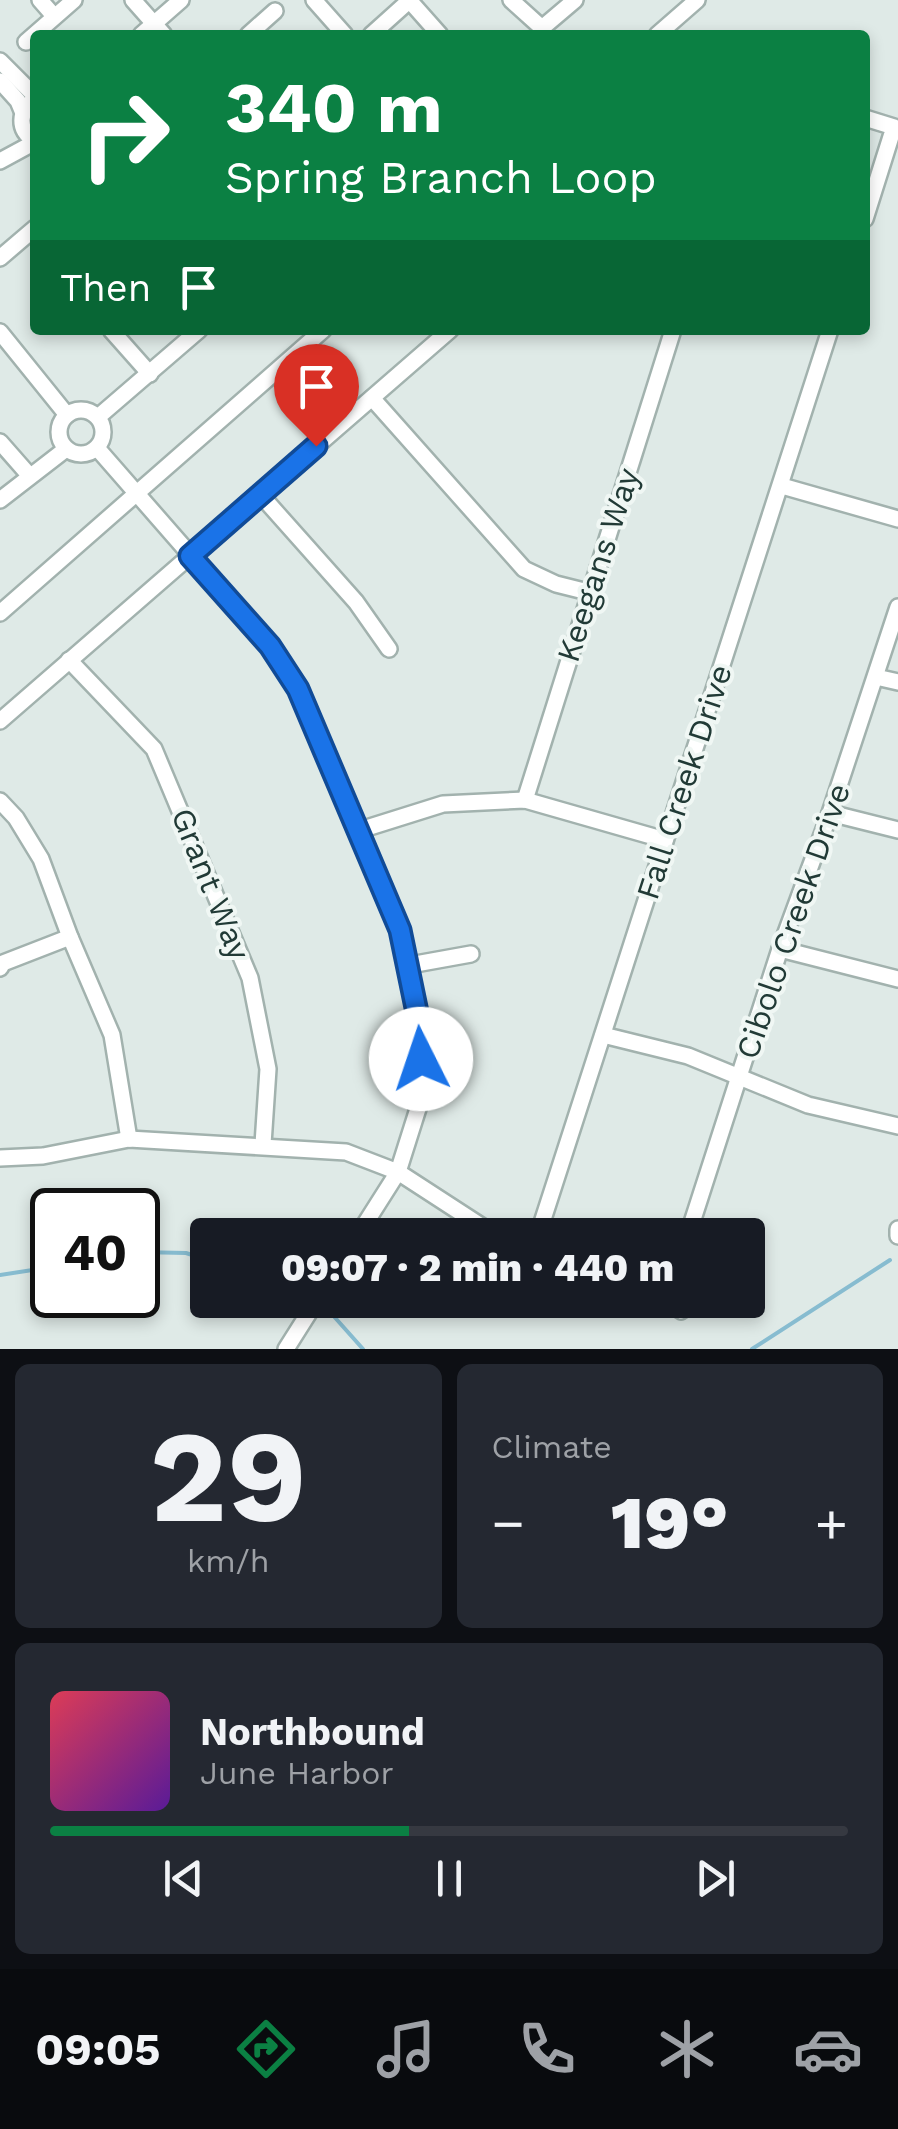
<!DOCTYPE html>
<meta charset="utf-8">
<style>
:root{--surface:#171b24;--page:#242831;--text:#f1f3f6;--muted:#9ea1a6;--line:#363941;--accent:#0b8043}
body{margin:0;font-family:"Work Sans",sans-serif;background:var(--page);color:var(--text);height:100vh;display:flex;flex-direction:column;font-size:38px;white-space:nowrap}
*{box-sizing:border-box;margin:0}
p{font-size:32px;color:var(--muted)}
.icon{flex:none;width:55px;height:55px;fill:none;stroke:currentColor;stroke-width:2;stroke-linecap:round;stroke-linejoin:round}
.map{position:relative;height:1349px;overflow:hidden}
.sheet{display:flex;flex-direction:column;gap:15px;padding:15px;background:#0d0f14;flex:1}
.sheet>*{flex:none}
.hud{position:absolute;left:30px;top:30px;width:840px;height:305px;border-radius:10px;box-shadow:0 5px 15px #0003;background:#0b8043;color:#fff;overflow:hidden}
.speed{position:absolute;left:30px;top:1188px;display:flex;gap:20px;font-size:50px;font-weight:700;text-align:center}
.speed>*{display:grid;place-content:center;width:130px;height:130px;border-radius:50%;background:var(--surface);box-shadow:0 5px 15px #0003;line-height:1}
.speed .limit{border:5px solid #111;border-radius:15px;background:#fff;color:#111}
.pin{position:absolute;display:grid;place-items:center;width:85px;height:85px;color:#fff;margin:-102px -42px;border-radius:50% 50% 50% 0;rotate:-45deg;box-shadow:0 0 10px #0007}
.pin .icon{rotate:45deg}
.me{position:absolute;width:110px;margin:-55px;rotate:356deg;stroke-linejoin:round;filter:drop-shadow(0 0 8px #0008)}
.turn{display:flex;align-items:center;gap:35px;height:210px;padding:0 30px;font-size:45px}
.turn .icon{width:130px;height:130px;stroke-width:2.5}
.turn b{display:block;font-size:70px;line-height:85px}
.then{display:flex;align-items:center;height:95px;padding:0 30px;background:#0003;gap:20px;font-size:38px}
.big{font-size:75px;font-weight:800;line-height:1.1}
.sheet .tile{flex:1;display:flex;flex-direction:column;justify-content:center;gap:15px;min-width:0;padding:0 35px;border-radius:15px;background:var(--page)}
.sheet .dial{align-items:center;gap:0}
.dial b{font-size:130px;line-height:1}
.song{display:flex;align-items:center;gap:30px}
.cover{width:120px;height:120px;border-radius:15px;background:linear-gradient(135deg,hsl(350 70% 55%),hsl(270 70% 35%))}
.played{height:10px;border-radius:5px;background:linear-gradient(90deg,var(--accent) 45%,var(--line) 45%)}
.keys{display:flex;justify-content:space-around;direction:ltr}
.heat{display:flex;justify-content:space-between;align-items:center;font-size:55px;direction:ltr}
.sheet .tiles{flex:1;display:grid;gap:15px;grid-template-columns:1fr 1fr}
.tile:last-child{grid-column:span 2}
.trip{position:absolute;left:190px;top:1218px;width:575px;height:100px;border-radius:10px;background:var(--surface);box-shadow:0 5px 15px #0003;font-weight:800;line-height:100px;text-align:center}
.tab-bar{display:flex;height:160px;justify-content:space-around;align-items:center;background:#090b0e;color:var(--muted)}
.tab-bar .icon{width:70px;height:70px}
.tab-bar .on{color:var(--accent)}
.tab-bar b{font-size:45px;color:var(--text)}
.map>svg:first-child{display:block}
</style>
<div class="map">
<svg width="898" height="1349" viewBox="0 0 898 1349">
<rect width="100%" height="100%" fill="#dfeae7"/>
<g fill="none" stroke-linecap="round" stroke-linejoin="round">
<g stroke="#87bcd0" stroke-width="4">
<polyline points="138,1252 186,1253 208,1260"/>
<polyline points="0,1275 52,1267"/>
<polyline points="330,1312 363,1349"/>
<polyline points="752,1349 890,1260"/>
</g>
<g stroke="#a2b2ae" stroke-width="20">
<g id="minor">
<polyline points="40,0 54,16"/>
<polyline points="133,0 164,35"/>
<polyline points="314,0 345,35"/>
<polyline points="409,0 440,35"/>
<polyline points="511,0 542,28 575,0"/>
<polyline points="141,35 181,0"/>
<polyline points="248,35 275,11"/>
<polyline points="371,35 410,0"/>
<polyline points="657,35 697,0"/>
<polyline points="26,42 74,0"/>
<polyline points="0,61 35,96"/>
<polyline points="0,81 18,101 23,113"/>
<path d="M35,99C18,111 17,130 35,141"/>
<polyline points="865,118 894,127 865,219"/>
<polyline points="0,161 35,142"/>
<polyline points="0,258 35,228"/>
<polyline points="111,330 150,374"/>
<polyline points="0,332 67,415"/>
<polyline points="372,398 524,569 556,584 588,592"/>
<circle cx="81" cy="432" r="22"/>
<polyline points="98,417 199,330"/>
<polyline points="0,442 29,475"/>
<polyline points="97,448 270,646 299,689 400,930 419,1022 422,1096 398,1172 358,1235"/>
<polyline points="782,486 898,519"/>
<polyline points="259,493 356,602 389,649"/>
<polyline points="0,500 66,449"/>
<polyline points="0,613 323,330"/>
<polyline points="69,660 154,749 250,978 268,1069 263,1144"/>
<polyline points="876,677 898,682"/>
<polyline points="0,721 450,330"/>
<polyline points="525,800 673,330"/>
<polyline points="0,801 16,818 41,859 70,937 112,1035 129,1139"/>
<polyline points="830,813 898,830"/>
<polyline points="357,831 443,804 525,800 665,840"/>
<polyline points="780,949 898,979"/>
<polyline points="410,965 471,954"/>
<polyline points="0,968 3,963 70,937"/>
<polyline points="603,1035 688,1056 808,1105 898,1126"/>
<polyline points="0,1158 43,1156 129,1139 346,1152 398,1172 495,1235"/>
<polyline points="898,1229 898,1236"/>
<polyline points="538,1235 830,330"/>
<polyline points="688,1235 780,949 830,813 898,607"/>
<polyline points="676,1300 681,1311"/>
<polyline points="286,1349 317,1300"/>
</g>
</g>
<use href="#minor" stroke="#fff" stroke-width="15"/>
</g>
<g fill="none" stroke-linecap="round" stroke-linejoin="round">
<g stroke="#114b97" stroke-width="25">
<polyline id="route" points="316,446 190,556 270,646 298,689 400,930 419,1022 421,1059"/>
</g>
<use href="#route" stroke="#1a73e8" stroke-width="18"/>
</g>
<g text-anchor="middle" stroke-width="8" stroke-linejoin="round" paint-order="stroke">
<g font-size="32" fill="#213a36" stroke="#f0f7f4">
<text transform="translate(598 565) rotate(-72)" y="11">Keegans Way</text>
<text transform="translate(684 782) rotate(-72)" y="11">Fall Creek Drive</text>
<text transform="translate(211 884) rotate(68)" y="11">Grant Way</text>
<text transform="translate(793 921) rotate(-71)" y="11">Cibolo Creek Drive</text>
</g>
</g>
</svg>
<div class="speed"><div class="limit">40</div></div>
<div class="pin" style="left:316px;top:446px;background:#d93025"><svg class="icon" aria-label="arrive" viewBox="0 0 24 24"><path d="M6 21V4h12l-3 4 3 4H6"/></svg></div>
<svg class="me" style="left:421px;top:1059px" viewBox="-20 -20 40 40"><circle r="19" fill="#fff"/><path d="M0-13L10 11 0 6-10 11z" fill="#1a73e8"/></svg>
<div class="trip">09:07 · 2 min · 440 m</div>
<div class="hud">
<div class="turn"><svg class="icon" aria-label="right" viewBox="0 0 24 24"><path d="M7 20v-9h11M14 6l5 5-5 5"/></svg><div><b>340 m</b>Spring Branch Loop</div></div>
<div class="then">Then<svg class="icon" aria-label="arrive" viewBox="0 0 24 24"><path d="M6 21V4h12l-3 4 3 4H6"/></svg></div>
</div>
</div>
<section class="sheet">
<div class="tiles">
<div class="tile dial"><b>29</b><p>km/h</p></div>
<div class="tile"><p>Climate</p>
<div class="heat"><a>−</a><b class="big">19°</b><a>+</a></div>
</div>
<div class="tile">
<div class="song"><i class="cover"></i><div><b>Northbound</b><p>June Harbor</p></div></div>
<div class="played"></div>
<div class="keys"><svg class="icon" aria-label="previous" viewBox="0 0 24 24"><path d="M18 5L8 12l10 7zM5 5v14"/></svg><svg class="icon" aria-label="pause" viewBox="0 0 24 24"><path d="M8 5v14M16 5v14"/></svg><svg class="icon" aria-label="next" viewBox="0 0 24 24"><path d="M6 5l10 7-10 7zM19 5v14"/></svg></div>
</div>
</div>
</section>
<nav class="tab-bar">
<b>09:05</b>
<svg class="icon on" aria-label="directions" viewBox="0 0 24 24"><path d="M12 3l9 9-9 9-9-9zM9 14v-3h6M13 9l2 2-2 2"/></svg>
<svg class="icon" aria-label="music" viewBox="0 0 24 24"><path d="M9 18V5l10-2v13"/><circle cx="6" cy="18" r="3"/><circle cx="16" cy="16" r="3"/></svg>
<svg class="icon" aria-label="phone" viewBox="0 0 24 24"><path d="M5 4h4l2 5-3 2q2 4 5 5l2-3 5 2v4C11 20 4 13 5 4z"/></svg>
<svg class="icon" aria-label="climate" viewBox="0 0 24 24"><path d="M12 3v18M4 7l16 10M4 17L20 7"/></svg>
<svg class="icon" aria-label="car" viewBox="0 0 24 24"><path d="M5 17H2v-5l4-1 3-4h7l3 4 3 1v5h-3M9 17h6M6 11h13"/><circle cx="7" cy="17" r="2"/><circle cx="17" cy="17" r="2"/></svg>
</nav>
